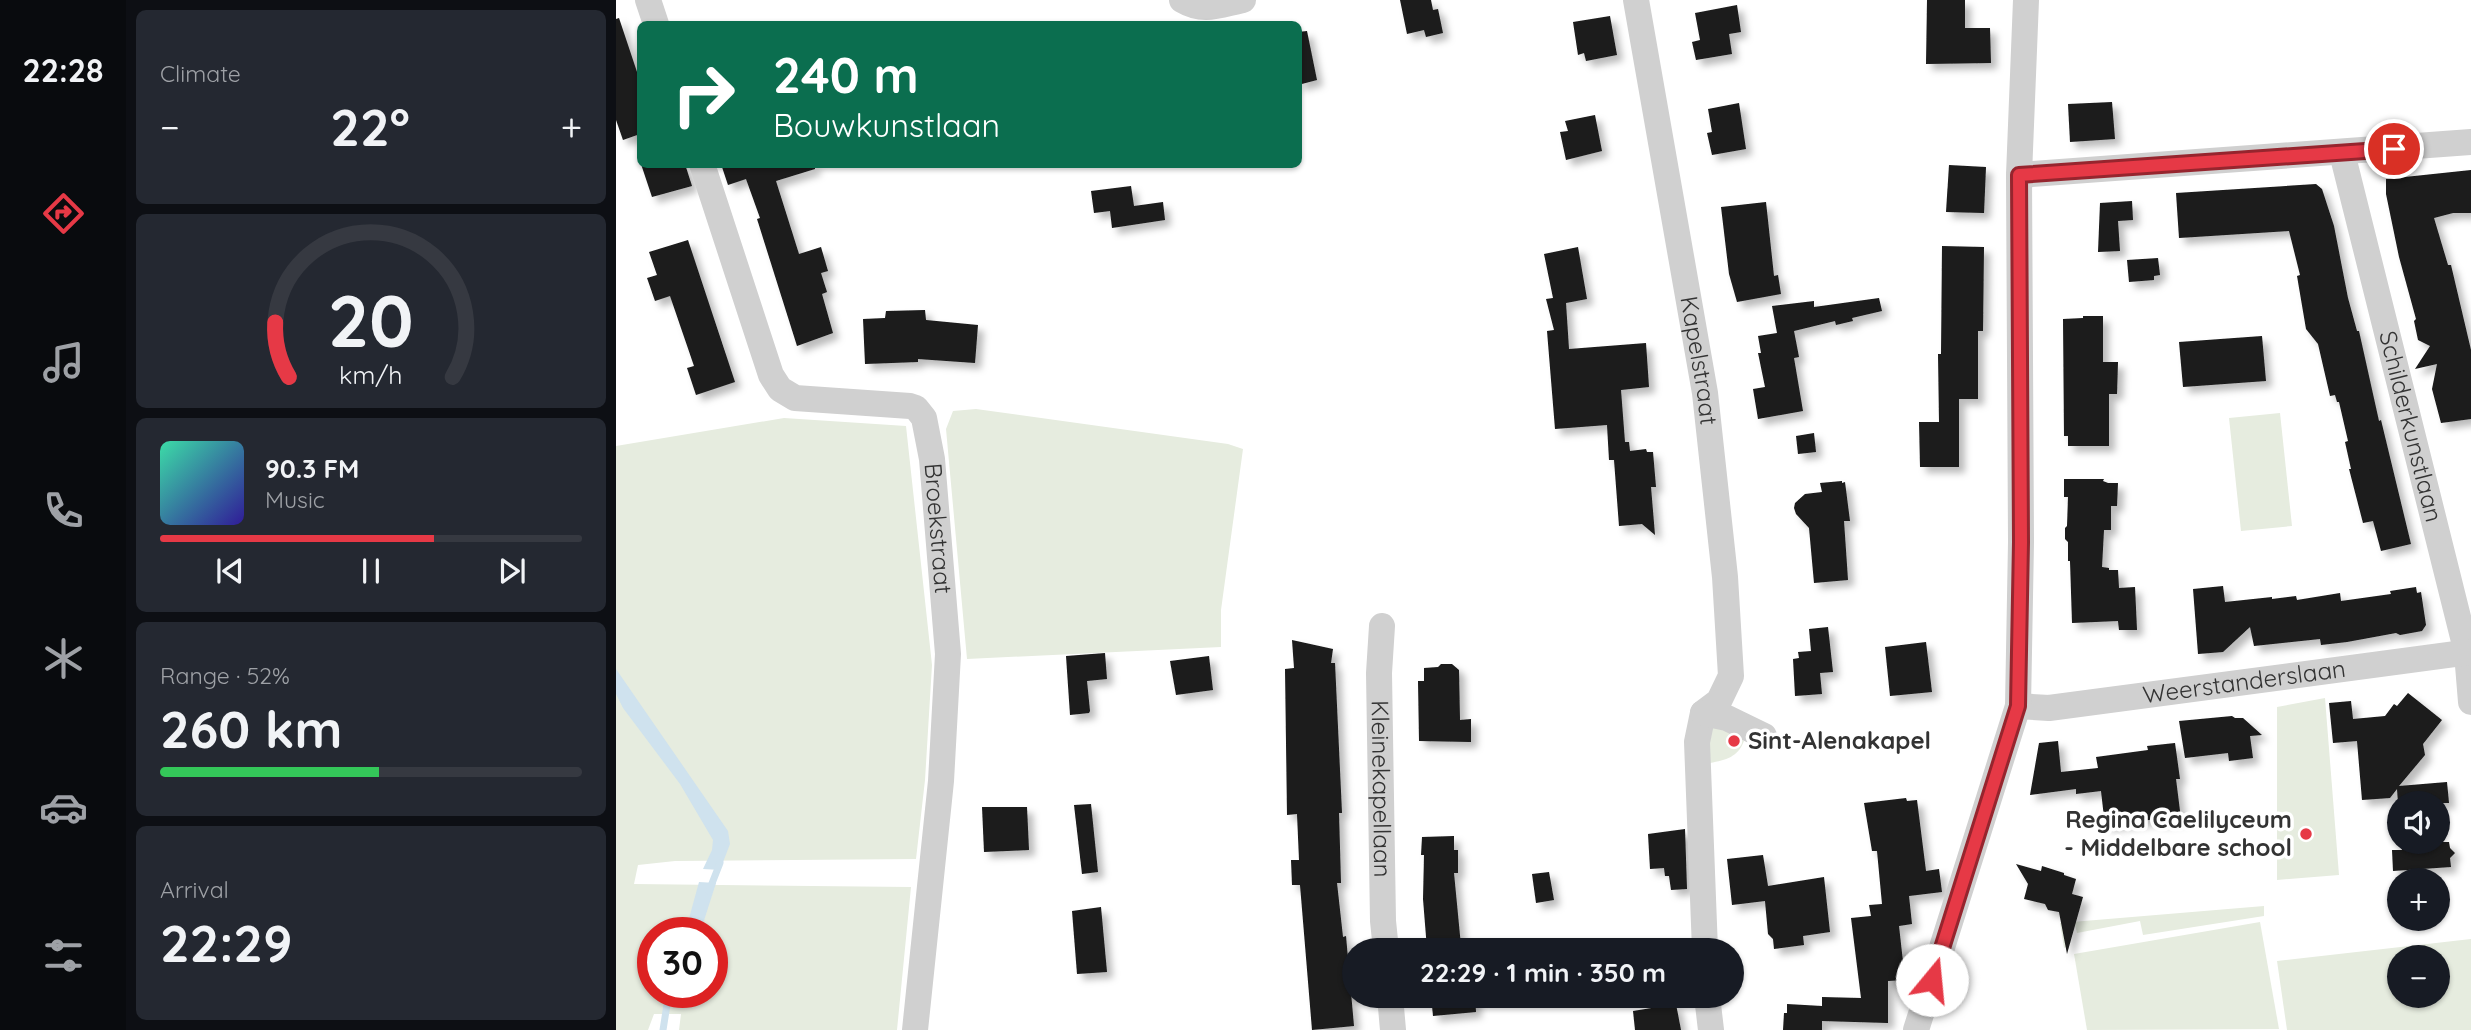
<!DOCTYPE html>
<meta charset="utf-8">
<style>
:root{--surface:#171b24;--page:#242831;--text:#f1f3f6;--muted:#9ea1a6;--line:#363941;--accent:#e63946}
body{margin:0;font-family:Quicksand,sans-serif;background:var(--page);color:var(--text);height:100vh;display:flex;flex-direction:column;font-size:26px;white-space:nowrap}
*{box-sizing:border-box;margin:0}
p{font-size:23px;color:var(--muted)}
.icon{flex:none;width:38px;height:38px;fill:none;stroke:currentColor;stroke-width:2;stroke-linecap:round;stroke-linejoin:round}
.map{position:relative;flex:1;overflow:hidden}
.panel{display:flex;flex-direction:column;gap:10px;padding:10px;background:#0d0f14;width:490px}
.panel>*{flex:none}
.guide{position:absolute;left:21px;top:21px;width:665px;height:147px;border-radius:10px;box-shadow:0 2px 5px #0004;background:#0b6e4f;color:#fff;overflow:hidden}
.buttons{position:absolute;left:1771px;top:791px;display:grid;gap:14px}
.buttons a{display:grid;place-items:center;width:63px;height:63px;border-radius:50%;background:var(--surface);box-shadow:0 2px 5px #0004;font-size:35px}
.speed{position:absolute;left:21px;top:917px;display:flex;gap:14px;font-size:35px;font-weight:700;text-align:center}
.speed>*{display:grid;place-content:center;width:91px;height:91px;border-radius:50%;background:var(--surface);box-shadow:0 2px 5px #0004;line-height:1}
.speed .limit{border:10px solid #d22;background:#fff;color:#111}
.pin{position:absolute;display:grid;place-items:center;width:60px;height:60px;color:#fff;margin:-30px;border:4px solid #fff;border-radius:50%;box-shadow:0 2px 7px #0007}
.me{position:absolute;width:77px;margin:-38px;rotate:17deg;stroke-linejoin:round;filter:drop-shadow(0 0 5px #0008)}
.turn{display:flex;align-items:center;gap:24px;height:147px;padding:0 21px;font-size:32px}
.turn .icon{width:91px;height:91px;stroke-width:2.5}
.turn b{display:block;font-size:49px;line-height:60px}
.big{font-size:52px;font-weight:700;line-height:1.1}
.panel .card{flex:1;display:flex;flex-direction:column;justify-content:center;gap:10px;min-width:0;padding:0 24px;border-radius:10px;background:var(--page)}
.panel .dial{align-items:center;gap:0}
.dial svg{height:182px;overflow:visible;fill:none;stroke:var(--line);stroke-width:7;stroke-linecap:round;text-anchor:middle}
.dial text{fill:var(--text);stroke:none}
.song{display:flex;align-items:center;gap:21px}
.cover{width:84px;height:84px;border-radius:10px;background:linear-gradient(135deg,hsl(160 70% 55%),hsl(250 70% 35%))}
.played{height:7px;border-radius:4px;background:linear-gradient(90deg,var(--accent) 65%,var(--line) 65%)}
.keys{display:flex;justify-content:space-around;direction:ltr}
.heat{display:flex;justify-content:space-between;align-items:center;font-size:38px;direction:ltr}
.charge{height:10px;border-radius:5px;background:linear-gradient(90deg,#34c759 52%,var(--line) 0)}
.trip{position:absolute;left:726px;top:938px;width:402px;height:70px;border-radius:35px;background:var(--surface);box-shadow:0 2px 5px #0004;font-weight:700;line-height:70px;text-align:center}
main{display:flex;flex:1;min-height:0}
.dock{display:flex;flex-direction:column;width:126px;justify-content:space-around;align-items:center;background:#090b0e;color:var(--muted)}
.dock .icon{width:49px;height:49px}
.dock .current{color:var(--accent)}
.dock b{font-size:32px;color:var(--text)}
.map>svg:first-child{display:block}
</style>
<main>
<nav class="dock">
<b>22:28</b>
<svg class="icon current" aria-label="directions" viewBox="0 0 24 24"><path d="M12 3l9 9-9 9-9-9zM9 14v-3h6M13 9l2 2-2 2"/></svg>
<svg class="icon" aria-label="music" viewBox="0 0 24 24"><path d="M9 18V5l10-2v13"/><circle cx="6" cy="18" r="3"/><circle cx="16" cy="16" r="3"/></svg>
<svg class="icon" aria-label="phone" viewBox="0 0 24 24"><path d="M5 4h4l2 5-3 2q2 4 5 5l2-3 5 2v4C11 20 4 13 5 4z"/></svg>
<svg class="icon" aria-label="climate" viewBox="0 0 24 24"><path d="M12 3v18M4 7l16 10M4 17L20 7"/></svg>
<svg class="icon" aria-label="car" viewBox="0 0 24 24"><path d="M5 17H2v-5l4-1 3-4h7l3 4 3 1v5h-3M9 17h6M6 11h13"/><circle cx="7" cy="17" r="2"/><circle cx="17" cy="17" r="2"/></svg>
<svg class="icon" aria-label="filters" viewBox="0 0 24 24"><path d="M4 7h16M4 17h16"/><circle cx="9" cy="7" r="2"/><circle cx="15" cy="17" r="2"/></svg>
</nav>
<section class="panel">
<div class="card"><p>Climate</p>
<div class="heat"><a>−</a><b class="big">22°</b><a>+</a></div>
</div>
<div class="card dial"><svg viewBox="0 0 100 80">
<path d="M14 69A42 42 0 1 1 86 69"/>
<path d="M14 69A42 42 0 0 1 8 45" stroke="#e63946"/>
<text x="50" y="56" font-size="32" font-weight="700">20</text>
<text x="50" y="72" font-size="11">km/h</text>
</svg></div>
<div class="card">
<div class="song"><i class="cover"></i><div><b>90.3 FM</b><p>Music</p></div></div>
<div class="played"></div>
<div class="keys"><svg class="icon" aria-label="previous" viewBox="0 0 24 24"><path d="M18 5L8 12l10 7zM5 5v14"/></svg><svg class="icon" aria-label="pause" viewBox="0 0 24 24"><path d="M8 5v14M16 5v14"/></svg><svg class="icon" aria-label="next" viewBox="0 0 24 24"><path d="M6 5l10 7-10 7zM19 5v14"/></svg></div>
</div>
<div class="card"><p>Range · 52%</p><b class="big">260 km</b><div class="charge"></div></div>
<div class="card"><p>Arrival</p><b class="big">22:29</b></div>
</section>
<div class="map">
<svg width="1855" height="1030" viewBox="0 0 1855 1030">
<defs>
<filter id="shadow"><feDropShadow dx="6" dy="6" stdDeviation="3.5" flood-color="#0004"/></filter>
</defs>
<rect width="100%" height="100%" fill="#fff"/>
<g fill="#e6ecdf" fill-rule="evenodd">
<polygon points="360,409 612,444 627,449 605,610 605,647 351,659 330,429 337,411"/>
<polygon points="1664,413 1676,526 1625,531 1613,418"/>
<path d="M168,418L290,426L316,665L309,780L300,859L59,861L22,865L18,884L295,887L281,1030H63L65,1014H38L32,1030H0V446ZM37,933H96V992H37Z"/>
<polygon points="1709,698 1723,875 1661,880 1661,707"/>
<path d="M1106,726L1128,741C1122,757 1110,760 1094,763L1093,735L1097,727Z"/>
<polygon points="1648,906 1648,916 1527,935 1524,921 1461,933 1459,925 1450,947 1448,948 1444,923"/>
<polygon points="1644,922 1663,1029 1471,1030 1458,954"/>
<path d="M1855,939V1030H1671L1661,961ZM1783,957H1822V996H1783Z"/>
</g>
<g fill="#cfe2ee">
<polygon points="0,669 112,831 114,844 104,870 87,869 96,850 97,840 64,784 7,708 0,694"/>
<polygon points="83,882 100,883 84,933 69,933"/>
</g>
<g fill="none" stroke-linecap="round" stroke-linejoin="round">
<g stroke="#cfe2ee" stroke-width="7">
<polyline points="93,891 104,863"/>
<polyline points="47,1030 53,992"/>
</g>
</g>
<g fill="#1a1a1a" filter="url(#shadow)">
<polygon points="784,0 815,0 817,10 822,9 827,33 810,37 808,30 791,34"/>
<polygon points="1311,0 1349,0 1349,28 1374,28 1375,63 1310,64"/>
<polygon points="1121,5 1125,32 1113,34 1116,54 1080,60 1076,42 1084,40 1079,13"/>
<polygon points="994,16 1001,55 970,61 968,53 962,55 957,22"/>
<polygon points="3,18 24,81 24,134 7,140 0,120 0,19"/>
<polygon points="691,31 701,80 682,85 682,32"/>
<polygon points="1496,102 1499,139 1454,142 1452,104"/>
<polygon points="1123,103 1130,149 1096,155 1091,133 1096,132 1092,109"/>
<polygon points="979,115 986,151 950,160 944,132 952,131 949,121"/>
<polygon points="25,164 69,164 76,186 36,197"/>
<polygon points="105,164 199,164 199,169 160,181 183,254 205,247 212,271 205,273 211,292 206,294 217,333 181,346 141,219 144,218 130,179 112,185"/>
<polygon points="1333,165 1370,167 1368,213 1330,212"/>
<polygon points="1855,170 1855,213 1837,213 1818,218 1832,265 1835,265 1855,350 1855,419 1825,423 1816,389 1821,364 1799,369 1814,346 1802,340 1798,321 1800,319 1783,257 1770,194 1770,179"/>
<polygon points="1700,184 1706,189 1718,226 1732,298 1741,331 1743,331 1763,421 1765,420 1795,544 1765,551 1757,521 1747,523 1733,469 1735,469 1729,442 1732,441 1723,402 1721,402 1719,395 1714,396 1702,344 1690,329 1681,276 1684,275 1673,231 1563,238 1560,193"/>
<polygon points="515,186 518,206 547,202 549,220 496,228 494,211 478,213 475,191"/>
<polygon points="1516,201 1517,220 1502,221 1504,251 1482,252 1484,203"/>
<polygon points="1150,202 1158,276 1162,275 1165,294 1121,302 1113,274 1105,207"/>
<polygon points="72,240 119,382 80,395 71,368 78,366 54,296 39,301 31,278 41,275 33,252"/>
<polygon points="1326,246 1368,247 1367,331 1362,331 1362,399 1343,399 1343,467 1304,467 1303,422 1323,422 1322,354 1325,354"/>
<polygon points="962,247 971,299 950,303 953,349 1030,343 1033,387 1005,390 1009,442 1013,442 1014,451 1030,449 1031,452 1037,452 1040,487 1035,487 1039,535 1026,524 1003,526 998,460 993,460 991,425 939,429 931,331 938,330 930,299 937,298 928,254"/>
<polygon points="1542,258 1544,275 1538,276 1538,280 1513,282 1511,260"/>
<polygon points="1263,298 1266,311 1236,318 1237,321 1220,325 1219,321 1178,331 1183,357 1178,358 1187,411 1142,419 1137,389 1149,387 1142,353 1145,353 1142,336 1161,333 1156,306 1198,301 1198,307"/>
<polygon points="309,310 310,320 362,325 359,363 302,359 302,362 249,364 247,319 269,318 270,311"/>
<polygon points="1467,316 1487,316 1487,362 1502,362 1501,394 1493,394 1493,446 1452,446 1452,436 1448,436 1447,319 1467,318"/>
<polygon points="1646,336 1650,381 1567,387 1563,342"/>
<polygon points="1198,433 1200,452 1182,454 1180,436"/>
<polygon points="1448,479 1488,479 1487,481 1492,483 1502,483 1501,506 1495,506 1495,530 1488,530 1486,567 1493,568 1493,570 1502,570 1503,588 1519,587 1521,630 1503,630 1502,621 1456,623 1454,561 1452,561 1452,542 1449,539 1449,528 1451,526 1452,497 1448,497"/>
<polygon points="1226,481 1226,483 1229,482 1234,521 1228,521 1232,580 1198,583 1193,528 1180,514 1178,508 1179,503 1189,494 1206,492 1204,483"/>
<polygon points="1607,586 1609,602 1656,597 1656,599 1680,596 1681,600 1724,593 1725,601 1775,594 1774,591 1800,587 1801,593 1805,592 1810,625 1806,631 1784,635 1780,633 1731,642 1705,645 1704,639 1638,646 1634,627 1607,652 1582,654 1577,589"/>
<polygon points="1212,627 1217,672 1204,673 1206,694 1179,696 1177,659 1183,658 1182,652 1195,651 1193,629"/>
<polygon points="676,640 717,649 715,663 719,663 726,813 723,813 725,883 721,883 727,937 730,936 738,1026 696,1030 684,885 676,885 675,860 683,860 681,814 671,815 669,669 678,668"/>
<polygon points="1310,642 1316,692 1274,696 1269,647"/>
<polygon points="489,653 491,679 471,681 474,711 473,713 454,715 450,656"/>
<polygon points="593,656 597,690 560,695 554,661"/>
<polygon points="825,664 836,664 843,670 844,720 855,719 855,742 803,741 802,681 808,681 808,668 822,667"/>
<polygon points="1792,693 1826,720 1807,744 1809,755 1783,786 1831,782 1833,803 1782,803 1781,789 1774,798 1746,800 1741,741 1717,743 1713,703 1735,701 1737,719 1769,716 1778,704 1781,706"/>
<polygon points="1616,716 1619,718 1627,718 1646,735 1634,736 1637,758 1613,761 1612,753 1569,758 1563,721"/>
<polygon points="1442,741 1445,772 1482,768 1480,757 1532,750 1531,746 1559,743 1564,779 1560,779 1565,819 1540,822 1540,819 1489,826 1485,791 1460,794 1460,789 1414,795 1423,743"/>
<polygon points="1290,798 1291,801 1301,800 1310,871 1323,869 1326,892 1293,896 1296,924 1283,926 1289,980 1272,981 1272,1023 1206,1021 1206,1030 1167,1030 1168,1013 1171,1013 1171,1004 1206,1006 1206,997 1245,998 1235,918 1255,916 1253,905 1266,904 1261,851 1256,851 1248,803"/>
<polygon points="475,804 482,872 466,874 458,805"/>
<polygon points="366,807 411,807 413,850 368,852"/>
<polygon points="1069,829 1071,889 1055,890 1053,876 1049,876 1048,868 1034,869 1032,834"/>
<polygon points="838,836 838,850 842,850 842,873 838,873 845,946 811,949 807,899 808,855 805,855 806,837"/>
<polygon points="1785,842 1833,842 1834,848 1839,853 1834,858 1835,867 1777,871 1776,850 1786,850"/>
<polygon points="1147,855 1152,886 1208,877 1214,932 1187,936 1188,945 1158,949 1157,939 1152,934 1149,901 1116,905 1111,859"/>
<polygon points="1400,864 1425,871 1426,866 1448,873 1448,875 1460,879 1456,894 1467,897 1451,954 1443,912 1432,910 1429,904 1408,899 1412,884"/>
<polygon points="933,872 938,900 920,903 916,874"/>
<polygon points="485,907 491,972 461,974 456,911"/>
<polygon points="815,996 859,996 860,1012 817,1016"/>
<polygon points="1060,1004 1065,1030 1019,1030 1017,1011"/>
</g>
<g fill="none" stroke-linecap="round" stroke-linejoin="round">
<g stroke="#d0d0d0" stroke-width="26">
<polyline points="32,0 40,24"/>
<path d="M566,0C588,13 603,5 627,0"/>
<path id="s1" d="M1020,0L1089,393L1109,577L1115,676L1103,701L1087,713L1081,742L1089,950"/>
<path id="s2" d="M1726,153L1851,653L1855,702"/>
<path id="s3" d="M86,164L155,375L164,389L179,398L294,406L300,408L308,418L316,459L332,654L325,781L299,1030"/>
<polyline points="1403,175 1855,142"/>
<path id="s4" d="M766,626L763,673L767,921L770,950"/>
<path id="s5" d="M1402,706L1433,708L1855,652"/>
<polyline points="1087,713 1111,718 1148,736"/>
<polyline points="774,996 777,1030"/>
<polyline points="1091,996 1095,1030"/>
<polyline points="1300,1030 1402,706 1405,542 1403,175 1410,0"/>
</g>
</g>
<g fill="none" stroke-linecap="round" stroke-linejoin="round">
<g stroke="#96252e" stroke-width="18">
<polyline id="route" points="1316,980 1402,706 1405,542 1403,175 1778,149"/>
</g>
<use href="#route" stroke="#e63946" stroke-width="12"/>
</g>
<g fill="#e63946" stroke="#fff" stroke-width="2.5">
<circle cx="1118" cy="741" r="7"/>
<circle cx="1690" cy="834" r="7"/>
</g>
<g text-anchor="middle" stroke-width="7" stroke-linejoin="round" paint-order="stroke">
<g font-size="24" fill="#333" stroke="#fff">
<text dy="8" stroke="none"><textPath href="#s1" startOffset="366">Kapelstraat</textPath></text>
<text dy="8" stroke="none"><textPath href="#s2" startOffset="282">Schilderkunstlaan</textPath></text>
<text dy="8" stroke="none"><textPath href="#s3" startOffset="502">Broekstraat</textPath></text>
<text dy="8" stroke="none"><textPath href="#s5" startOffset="228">Weerstanderslaan</textPath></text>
<text dy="8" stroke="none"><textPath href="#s4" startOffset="163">Kleinekapellaan</textPath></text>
</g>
<g font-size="24" font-weight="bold" fill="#333" stroke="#fff" text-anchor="start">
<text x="1132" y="749">Sint-Alenakapel</text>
<text x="1676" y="828" text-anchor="end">Regina Caelilyceum<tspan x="1676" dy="28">- Middelbare school</tspan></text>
</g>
</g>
</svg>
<div class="buttons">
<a><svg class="icon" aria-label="sound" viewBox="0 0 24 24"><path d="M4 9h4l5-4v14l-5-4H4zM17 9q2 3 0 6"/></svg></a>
<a>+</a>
<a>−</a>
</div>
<div class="speed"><div class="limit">30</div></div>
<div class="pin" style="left:1778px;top:149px;background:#d93025"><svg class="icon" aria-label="arrive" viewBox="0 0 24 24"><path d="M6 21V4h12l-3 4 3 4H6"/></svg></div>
<svg class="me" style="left:1316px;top:980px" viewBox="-20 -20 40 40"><circle r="19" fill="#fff"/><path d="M0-13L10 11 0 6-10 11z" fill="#e63946"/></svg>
<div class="trip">22:29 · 1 min · 350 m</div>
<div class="guide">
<div class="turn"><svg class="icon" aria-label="right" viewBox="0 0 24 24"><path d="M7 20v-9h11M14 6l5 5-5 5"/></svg><div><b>240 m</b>Bouwkunstlaan</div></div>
</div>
</div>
</main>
